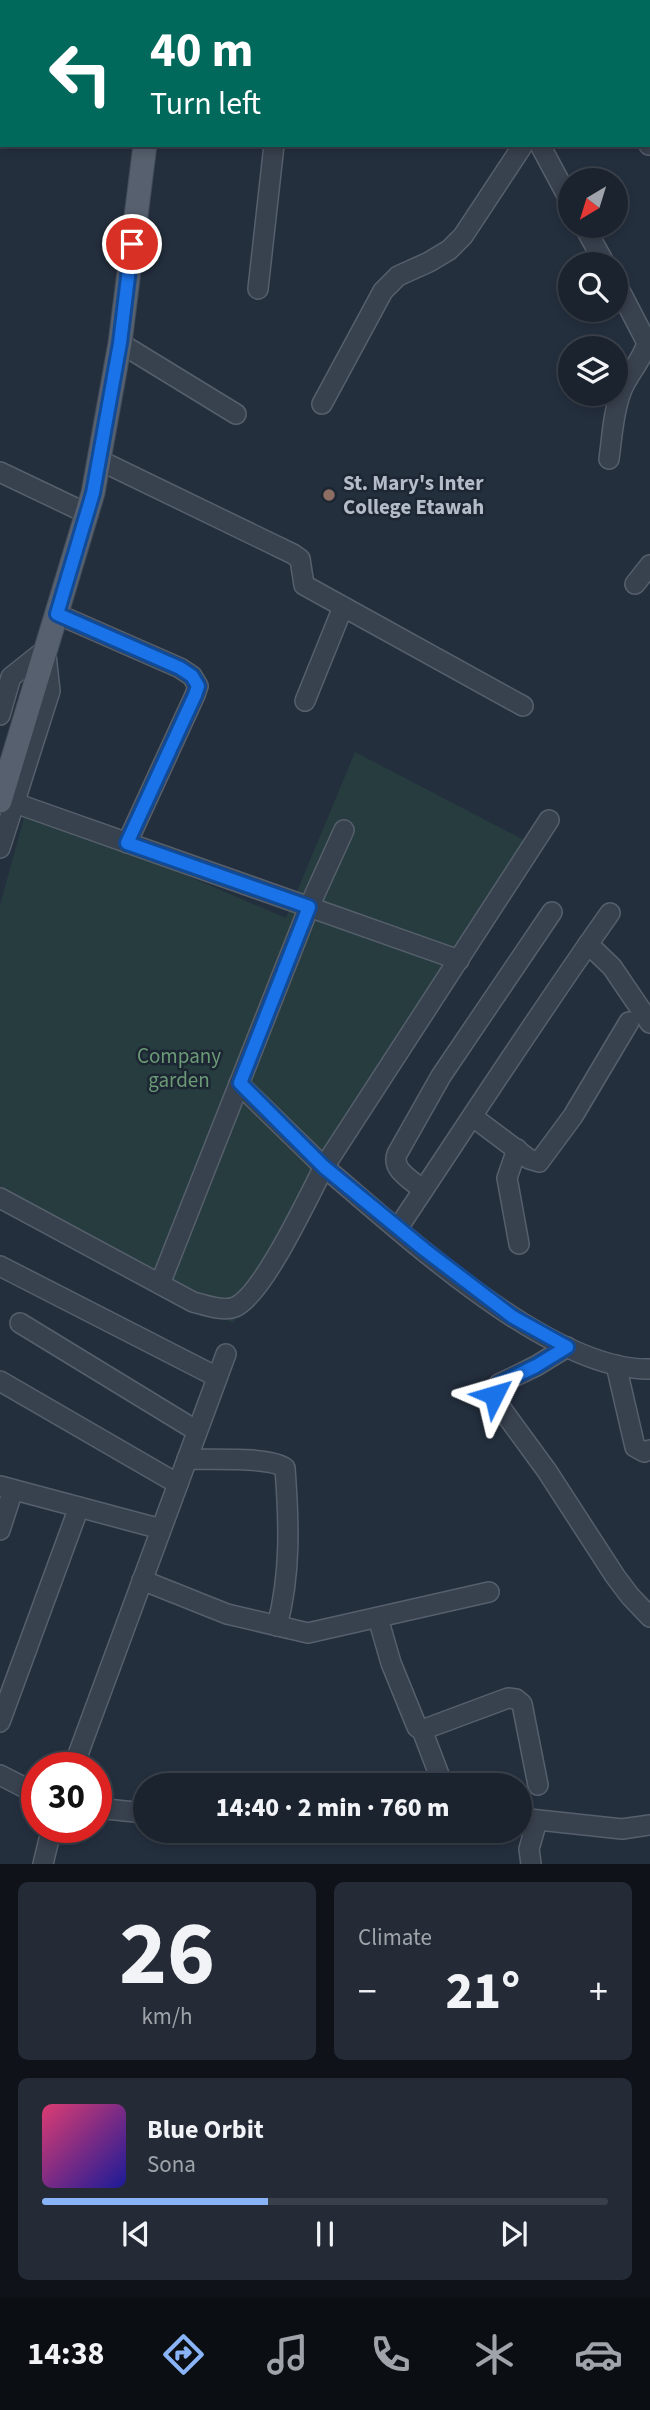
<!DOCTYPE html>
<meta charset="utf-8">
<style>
:root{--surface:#1b232e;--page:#242b36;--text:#f1f3f6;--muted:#a0a4aa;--line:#39404a;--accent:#8ab4f8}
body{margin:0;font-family:"Source Sans 3",sans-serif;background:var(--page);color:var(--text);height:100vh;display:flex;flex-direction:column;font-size:26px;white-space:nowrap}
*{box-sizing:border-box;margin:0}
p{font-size:23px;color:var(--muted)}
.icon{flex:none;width:38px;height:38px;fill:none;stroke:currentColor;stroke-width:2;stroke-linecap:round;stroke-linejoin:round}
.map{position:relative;height:1864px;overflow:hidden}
.sheet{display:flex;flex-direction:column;gap:18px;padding:18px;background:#0f1319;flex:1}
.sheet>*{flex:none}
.hud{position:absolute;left:0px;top:0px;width:651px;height:147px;box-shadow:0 4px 10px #0003,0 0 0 2px var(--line);background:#00695c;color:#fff;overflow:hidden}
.needle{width:46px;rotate:218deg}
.tools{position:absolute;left:558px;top:168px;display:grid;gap:14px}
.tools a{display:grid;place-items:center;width:70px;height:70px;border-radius:50%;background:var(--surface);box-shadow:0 4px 10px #0003,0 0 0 2px var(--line);font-size:35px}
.speed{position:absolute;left:21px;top:1752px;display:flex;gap:14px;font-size:35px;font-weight:700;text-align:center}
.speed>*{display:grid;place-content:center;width:91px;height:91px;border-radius:50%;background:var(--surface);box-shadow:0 4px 10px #0003,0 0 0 2px var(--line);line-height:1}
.speed .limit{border:10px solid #d22;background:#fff;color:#111}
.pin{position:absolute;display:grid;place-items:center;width:60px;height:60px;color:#fff;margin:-30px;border:4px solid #fff;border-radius:50%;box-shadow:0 2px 7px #0007}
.me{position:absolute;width:77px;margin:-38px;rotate:50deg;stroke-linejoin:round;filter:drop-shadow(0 0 5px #0008)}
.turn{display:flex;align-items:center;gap:24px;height:147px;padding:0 35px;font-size:32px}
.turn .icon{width:91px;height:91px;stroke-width:2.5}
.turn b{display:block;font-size:49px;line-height:60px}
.big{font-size:52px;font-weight:800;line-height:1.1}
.sheet .card{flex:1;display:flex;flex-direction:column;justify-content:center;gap:10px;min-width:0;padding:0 24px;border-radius:10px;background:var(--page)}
.sheet .dial{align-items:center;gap:0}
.dial b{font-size:91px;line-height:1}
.song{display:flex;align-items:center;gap:21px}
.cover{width:84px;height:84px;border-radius:10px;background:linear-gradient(135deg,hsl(340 70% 55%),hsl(240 70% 35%))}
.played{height:7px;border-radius:4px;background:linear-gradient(90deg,var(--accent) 40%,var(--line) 40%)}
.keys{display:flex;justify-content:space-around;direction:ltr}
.heat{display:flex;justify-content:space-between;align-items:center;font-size:38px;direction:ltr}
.sheet .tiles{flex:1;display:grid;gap:18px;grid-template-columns:1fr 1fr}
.card:last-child{grid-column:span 2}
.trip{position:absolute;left:133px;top:1773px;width:399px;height:70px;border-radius:35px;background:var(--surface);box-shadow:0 4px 10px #0003,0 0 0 2px var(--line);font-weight:800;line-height:70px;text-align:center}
.menu{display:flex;height:112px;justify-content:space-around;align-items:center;background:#0b0e12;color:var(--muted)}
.menu .icon{width:49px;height:49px}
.menu .active{color:var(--accent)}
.menu b{font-size:32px;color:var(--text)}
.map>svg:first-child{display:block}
</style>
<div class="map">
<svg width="650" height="1864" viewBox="0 0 650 1864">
<rect width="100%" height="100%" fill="#242f3e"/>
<polygon fill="#263c3f" points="355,752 528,842 450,964 233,1323 0,1208 0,905 27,807 286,918"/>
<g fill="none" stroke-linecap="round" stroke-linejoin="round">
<g stroke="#565f6c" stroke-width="22">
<g id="minor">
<polyline points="437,0 439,2"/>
<polyline points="499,0 500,2"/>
<polyline points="239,2 240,0"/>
<polyline points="594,2 597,0"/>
<polyline points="649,57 650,57"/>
<polyline points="540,145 570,201"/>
<polyline points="649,145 650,145"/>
<polyline points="584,226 605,264"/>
<polyline points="258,289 274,145"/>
<polyline points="120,343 236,414"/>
<polyline points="322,404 383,291 398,276 429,262 449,250 463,236 523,145"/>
<path d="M609,459C612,438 613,413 621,392C627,375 642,361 647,343L616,283"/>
<polyline points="99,460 293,554 300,559 304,585 523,706"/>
<polyline points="0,472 88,514"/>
<polyline points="635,584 650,565"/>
<polyline points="57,614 180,668 192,676 198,686 195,695 127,843"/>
<polyline points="305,701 343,607"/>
<polyline points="0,715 11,677 45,650"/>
<polyline points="15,803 459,960"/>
<polyline points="0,848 50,691 46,655"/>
<polyline points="588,944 612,967 650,1023"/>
<polyline points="239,1084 324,1167 549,820"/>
<polyline points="473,1117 529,1159 539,1162 573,1116 629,1022"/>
<polyline points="517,1149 507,1178 519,1244"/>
<path d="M423,1190C412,1180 391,1170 397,1154L441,1076L552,912"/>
<path d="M0,1198L193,1302C205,1305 223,1312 235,1307C263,1295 308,1197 324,1167C400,1230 549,1372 650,1369"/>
<path d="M398,1228C468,1123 537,1016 610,913"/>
<polyline points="0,1266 217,1377"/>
<polyline points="160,1284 309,907 344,830"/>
<polyline points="20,1323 197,1431"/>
<polyline points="567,1347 536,1366 499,1384 494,1395 498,1404 547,1471 615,1576 630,1596 650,1617"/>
<polyline points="616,1365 635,1447 644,1452 650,1450"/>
<polyline points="0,1381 178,1484"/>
<path d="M187,1459C209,1460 270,1456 285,1468C289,1521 291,1574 277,1626"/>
<polyline points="0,1486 161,1529"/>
<polyline points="0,1530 13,1490"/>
<polyline points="142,1580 227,1614 308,1633 489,1592"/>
<polyline points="378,1618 391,1663 417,1727 422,1730 508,1698 516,1699 522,1704 538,1785"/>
<polyline points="0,1722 79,1507"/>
<polyline points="422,1730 443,1785"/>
<polyline points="73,1768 226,1354"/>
<polyline points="0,1775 37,1794"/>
<polyline points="96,1808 145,1813"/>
<polyline points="520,1818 622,1829 650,1825"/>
<polyline points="43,1864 52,1827"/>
<polyline points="531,1864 529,1849 537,1821"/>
</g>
</g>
<g stroke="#414a57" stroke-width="25">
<g id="major">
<polyline points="169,2 169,0"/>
<polyline points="0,801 93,493 120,343 145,145"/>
</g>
</g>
<use href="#minor" stroke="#38414e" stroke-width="19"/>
<use href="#major" stroke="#56606e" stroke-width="23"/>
</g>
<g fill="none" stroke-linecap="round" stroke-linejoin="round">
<g stroke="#114b97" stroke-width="18">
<polyline id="route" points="132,244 120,343 93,493 57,614 180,668 192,676 198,686 195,695 127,843 309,907 240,1083 324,1167 425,1250 513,1317 567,1347 536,1366 499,1384 494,1395"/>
</g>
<use href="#route" stroke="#1a73e8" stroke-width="12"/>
</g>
<circle fill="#8d6e63" stroke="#1d2633" stroke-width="2.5" cx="329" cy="495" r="7"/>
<g text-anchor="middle" stroke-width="5" stroke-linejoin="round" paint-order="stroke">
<g font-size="21" font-weight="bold" fill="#b4bcc9" stroke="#1d2633" text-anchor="start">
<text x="343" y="490">St. Mary's Inter<tspan x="343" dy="24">College Etawah</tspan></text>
</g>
<g font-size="21" fill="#6b9a76" stroke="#1d2633">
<text x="179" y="1063">Company<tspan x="179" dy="24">garden</tspan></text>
</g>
</g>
</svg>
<div class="tools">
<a><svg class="needle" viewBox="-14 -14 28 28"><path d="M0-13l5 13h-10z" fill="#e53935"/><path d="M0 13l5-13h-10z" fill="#a0a4aa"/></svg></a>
<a><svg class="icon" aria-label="search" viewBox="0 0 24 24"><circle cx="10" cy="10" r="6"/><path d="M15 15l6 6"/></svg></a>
<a><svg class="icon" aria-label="layers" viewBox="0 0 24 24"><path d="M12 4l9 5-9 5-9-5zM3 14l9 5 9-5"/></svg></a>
</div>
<div class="speed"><div class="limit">30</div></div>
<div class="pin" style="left:132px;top:244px;background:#d93025"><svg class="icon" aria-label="arrive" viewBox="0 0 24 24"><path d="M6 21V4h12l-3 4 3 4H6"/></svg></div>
<svg class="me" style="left:494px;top:1395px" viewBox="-20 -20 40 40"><path d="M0-17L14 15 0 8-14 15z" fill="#1a73e8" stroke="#fff" stroke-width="4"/></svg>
<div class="trip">14:40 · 2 min · 760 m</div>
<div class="hud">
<div class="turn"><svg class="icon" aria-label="left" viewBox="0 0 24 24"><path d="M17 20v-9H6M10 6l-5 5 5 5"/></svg><div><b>40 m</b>Turn left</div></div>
</div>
</div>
<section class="sheet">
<div class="tiles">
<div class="card dial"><b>26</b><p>km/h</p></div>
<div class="card"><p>Climate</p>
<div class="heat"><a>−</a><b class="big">21°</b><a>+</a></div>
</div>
<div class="card">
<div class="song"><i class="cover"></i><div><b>Blue Orbit</b><p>Sona</p></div></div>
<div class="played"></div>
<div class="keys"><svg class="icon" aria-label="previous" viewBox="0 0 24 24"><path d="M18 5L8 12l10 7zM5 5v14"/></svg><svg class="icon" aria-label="pause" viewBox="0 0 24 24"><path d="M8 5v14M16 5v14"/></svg><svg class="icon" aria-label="next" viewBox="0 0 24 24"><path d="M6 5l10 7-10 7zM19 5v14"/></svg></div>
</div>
</div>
</section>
<nav class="menu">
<b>14:38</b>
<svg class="icon active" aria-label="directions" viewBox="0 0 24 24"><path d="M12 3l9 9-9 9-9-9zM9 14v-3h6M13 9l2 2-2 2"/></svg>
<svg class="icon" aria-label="music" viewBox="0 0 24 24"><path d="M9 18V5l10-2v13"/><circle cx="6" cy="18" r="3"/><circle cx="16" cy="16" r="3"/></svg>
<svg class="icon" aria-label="phone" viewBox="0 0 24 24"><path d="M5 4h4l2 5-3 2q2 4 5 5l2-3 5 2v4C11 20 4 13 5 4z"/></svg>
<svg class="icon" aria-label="climate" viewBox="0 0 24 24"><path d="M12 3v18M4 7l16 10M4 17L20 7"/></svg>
<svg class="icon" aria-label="car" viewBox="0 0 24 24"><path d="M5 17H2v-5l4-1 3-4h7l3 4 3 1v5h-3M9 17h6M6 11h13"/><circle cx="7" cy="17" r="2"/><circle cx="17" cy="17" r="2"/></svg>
</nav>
